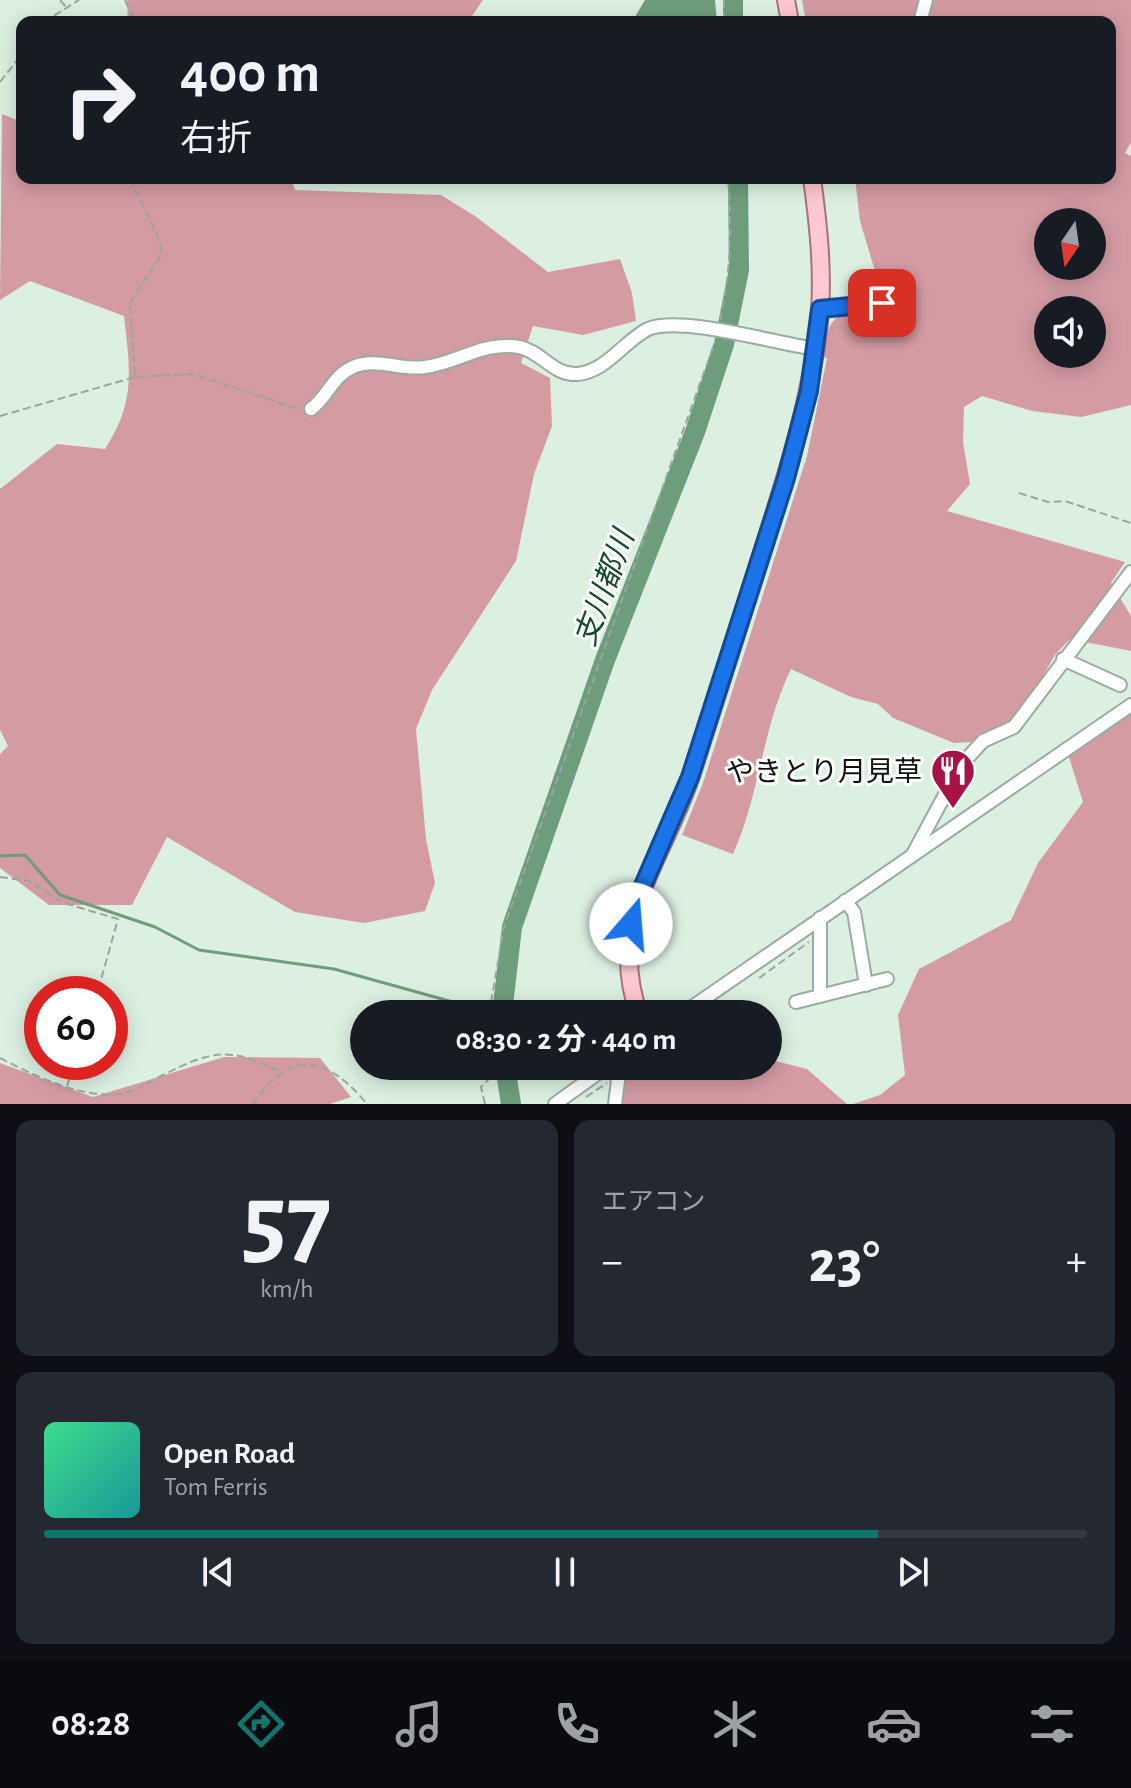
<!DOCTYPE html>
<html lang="ja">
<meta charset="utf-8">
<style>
:root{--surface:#171b24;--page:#242831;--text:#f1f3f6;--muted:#9ea1a6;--line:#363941;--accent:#0f766e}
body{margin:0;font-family:"Alegreya Sans","Noto Sans JP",sans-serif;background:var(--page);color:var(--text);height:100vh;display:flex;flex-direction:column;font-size:30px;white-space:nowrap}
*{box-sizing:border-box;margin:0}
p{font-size:26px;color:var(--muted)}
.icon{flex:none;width:44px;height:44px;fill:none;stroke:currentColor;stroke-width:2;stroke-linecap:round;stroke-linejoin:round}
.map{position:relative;height:1104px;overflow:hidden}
.side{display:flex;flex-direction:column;gap:16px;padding:16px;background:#0d0f14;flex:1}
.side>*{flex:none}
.top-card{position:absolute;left:16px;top:16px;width:1100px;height:168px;border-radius:16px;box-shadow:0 4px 20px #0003;background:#171b24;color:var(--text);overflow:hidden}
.needle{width:52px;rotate:193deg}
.buttons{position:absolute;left:1034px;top:208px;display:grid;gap:16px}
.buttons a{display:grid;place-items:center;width:72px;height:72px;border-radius:50%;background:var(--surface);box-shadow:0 4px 20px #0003;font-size:40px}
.speed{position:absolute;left:24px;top:976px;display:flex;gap:16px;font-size:40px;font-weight:700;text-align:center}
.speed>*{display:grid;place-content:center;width:104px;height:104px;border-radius:50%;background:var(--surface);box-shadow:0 4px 20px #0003;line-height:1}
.speed .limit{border:12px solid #d22;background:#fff;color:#111}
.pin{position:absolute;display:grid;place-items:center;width:68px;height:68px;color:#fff;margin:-34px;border-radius:16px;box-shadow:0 4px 12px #0006}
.me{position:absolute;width:88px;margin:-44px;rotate:18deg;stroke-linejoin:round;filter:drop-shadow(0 0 6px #0008)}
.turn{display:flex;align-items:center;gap:28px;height:168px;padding:0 32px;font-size:36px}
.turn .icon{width:104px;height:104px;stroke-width:2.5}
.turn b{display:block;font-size:56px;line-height:68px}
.big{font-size:60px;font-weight:700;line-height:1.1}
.side .tile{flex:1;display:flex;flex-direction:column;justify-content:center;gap:12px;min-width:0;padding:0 28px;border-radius:16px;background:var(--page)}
.side .dial{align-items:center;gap:0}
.dial b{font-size:104px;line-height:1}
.song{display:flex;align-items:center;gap:24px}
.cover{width:96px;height:96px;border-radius:12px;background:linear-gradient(135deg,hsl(150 70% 55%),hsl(180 70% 35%))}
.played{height:8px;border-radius:4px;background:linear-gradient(90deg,var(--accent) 80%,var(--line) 80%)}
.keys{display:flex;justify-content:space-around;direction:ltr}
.heat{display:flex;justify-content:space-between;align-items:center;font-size:44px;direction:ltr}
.side .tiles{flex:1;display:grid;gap:16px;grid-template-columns:1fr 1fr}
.tile:last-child{grid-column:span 2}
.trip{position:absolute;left:350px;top:1000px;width:432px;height:80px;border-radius:40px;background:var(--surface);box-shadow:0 4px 20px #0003;font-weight:700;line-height:80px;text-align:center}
.tab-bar{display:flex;height:128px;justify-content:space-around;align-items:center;background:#090b0e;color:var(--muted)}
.tab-bar .icon{width:56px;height:56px}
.tab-bar .on{color:var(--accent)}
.tab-bar b{font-size:36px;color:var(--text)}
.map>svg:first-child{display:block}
</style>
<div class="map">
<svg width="1131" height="1104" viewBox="0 0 1131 1104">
<rect width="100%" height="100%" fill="#dcf0e2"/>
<g fill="#d49ba3" fill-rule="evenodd">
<polygon points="127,0 483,0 468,22 128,22"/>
<path d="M802,0H1131V142L1125,153L1131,156V405L1081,417L1032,411L982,396L964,407L963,442L970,484L947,511L1125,562L1111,583L1131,616V651L1070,639L1055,655L1006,740L954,743L893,718L878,704L851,697L791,669C762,728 760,794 733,854L682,835L703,783L807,456L827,358L823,357C826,321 836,307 874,309L875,271L860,221L855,178H1110V22H806ZM1048,222H1092V266H1048ZM1048,310H1092V354H1048Z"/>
<path d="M2,114L22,122V178H291L295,190L441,195L475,216L548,272L620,259L632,293L636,321L583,335L533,326L521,363L550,378L552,426L534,474L516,561L432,690L416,729L426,839L435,883L425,911L364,923L295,912L167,837L132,905H49L0,868V754L8,746L0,730V489L57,444L105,449C136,401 130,370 124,316L30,281L0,300Z"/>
<polygon points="1131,712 1131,1104 853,1104 880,1095 905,1075 898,1015 919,969 1011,920 1038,863 1083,802 1068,754"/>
<polygon points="224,1057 320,1058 351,1097 330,1104 0,1104 0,1063 93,1097"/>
<path d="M772,1060L807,1069L847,1104H607C624,1052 681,1066 726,1066L730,1076L756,1066H768Z"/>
</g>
<polygon fill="#6e9d7d" points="645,0 715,0 717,22 632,22"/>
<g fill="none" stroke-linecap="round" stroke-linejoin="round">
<polyline stroke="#6e9d7d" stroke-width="3" points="0,856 25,855 60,895 155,927 199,950 334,969 496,1014"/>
<g stroke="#6e9d7d" stroke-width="20">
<polyline points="733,0 733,22"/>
<polyline points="502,1014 512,927 605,660 695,432 724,344 739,270 738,178"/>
<polyline points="505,1066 511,1104"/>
</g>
<g stroke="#9aac9f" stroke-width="16">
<g id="minor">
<polyline points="920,22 926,0"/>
<polyline points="820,309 882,303"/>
<path d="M311,409C328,397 332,376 353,367C377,357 401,371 425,367C458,363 483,341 519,347C541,351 554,376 577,374C606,372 624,341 648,329C681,315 778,344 816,349"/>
<polyline points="1063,659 1120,685"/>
<polyline points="913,854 961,765 983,741 1014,727 1131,572"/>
<polyline points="845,901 854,912 866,985"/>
<polyline points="820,918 820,996"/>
<polyline points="796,1002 887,979"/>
<polyline points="682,1014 1131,705"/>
<polyline points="612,1066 618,1081 615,1104"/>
<polyline points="555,1104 608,1066"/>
</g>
</g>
<g stroke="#a97178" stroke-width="20">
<g id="major">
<polyline points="786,0 790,22"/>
<path d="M639,1014C605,921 665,857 692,773C716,699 739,626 762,553C787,474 813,394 820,311C823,267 818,222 812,178"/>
</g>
</g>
<g stroke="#98a79c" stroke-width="2" stroke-dasharray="8 4" stroke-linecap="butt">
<polyline points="60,0 67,8"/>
<polyline points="125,0 135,22"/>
<polyline points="724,0 724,22"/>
<polyline points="44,22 79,0"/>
<polyline points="0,82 22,54"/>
<path d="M131,178C139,205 157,225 162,253L130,303L135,376"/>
<path d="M720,320C731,271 732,228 728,178"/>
<polyline points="0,416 135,377 193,374 298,409"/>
<polyline points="1019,493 1048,502 1065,501 1131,523"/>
<polyline points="0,877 29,881 64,903 118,919 97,994"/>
<polyline points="759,978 809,942"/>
<polyline points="489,1014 504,927 715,342"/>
<polyline points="704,1014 713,1008"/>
<path d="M0,1058C33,1075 89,1103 128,1092C139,1089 151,1081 161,1076C213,1050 228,1046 281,1072"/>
<polyline points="67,1086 75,1062"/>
<polyline points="586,1097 607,1083"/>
<path d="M253,1104C291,1047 328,1057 367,1104"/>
<polyline points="485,1104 481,1087 490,1078 491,1066"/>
</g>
<use href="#minor" stroke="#fff" stroke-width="12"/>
<use href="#major" stroke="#fec8d0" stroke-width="16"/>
</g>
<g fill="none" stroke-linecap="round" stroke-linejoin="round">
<g stroke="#114b97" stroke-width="20">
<polyline id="route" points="631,924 638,897 690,777 786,478 809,391 820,309 882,303"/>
</g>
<use href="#route" stroke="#1a73e8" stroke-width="14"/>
</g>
<defs>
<g id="restaurant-pin" transform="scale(2.3)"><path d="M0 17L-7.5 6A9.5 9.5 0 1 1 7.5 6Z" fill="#a81244" stroke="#fff"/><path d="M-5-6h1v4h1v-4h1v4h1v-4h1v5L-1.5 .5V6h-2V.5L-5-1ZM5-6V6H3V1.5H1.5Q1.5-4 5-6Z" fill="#fff"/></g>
</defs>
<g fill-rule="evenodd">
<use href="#restaurant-pin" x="953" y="771"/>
</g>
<g text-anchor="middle" stroke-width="6" stroke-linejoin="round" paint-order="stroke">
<g font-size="28" fill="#0d130f" stroke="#fff" text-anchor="end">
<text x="922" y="781">やきとり月見草</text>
</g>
<g font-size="30" font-style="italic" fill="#124a2a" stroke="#fff">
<text transform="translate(604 588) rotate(-70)" y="10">支川都川</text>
</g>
</g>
</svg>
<div class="buttons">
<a><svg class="needle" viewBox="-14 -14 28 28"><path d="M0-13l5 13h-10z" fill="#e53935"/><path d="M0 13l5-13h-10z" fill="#9ea1a6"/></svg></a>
<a><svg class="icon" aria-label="sound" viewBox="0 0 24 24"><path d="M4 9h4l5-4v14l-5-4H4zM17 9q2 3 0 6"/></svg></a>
</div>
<div class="speed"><div class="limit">60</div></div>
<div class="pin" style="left:882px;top:303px;background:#d93025"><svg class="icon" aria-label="arrive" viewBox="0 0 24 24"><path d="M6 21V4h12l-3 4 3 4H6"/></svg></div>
<svg class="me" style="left:631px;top:924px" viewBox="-20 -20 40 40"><circle r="19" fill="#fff"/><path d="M0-13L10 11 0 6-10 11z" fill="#1a73e8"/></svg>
<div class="trip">08:30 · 2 分 · 440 m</div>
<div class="top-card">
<div class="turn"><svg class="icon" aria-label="right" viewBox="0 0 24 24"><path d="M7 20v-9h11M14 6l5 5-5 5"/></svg><div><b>400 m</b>右折</div></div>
</div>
</div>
<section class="side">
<div class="tiles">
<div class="tile dial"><b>57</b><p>km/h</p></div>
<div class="tile"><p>エアコン</p>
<div class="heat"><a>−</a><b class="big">23°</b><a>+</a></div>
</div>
<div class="tile">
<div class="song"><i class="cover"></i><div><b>Open Road</b><p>Tom Ferris</p></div></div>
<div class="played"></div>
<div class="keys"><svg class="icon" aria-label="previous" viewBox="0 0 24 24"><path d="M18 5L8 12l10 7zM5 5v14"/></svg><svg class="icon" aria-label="pause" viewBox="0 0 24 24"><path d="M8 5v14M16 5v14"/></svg><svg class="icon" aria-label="next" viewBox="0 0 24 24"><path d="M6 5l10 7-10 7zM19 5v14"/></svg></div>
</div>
</div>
</section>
<nav class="tab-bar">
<b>08:28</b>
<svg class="icon on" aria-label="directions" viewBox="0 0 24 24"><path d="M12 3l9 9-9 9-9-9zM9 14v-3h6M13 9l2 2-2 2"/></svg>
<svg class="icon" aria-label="music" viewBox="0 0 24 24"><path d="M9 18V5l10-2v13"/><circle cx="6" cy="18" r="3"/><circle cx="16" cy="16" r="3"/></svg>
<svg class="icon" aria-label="phone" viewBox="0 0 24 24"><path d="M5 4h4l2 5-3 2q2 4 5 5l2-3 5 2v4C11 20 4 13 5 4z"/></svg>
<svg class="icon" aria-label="climate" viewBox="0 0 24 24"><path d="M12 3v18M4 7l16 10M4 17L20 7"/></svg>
<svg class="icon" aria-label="car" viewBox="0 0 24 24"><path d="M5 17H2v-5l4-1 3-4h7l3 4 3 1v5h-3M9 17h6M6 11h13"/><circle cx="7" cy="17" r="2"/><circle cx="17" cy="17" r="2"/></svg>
<svg class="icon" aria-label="filters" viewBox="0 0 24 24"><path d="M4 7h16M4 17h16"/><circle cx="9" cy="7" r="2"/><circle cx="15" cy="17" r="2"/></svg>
</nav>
